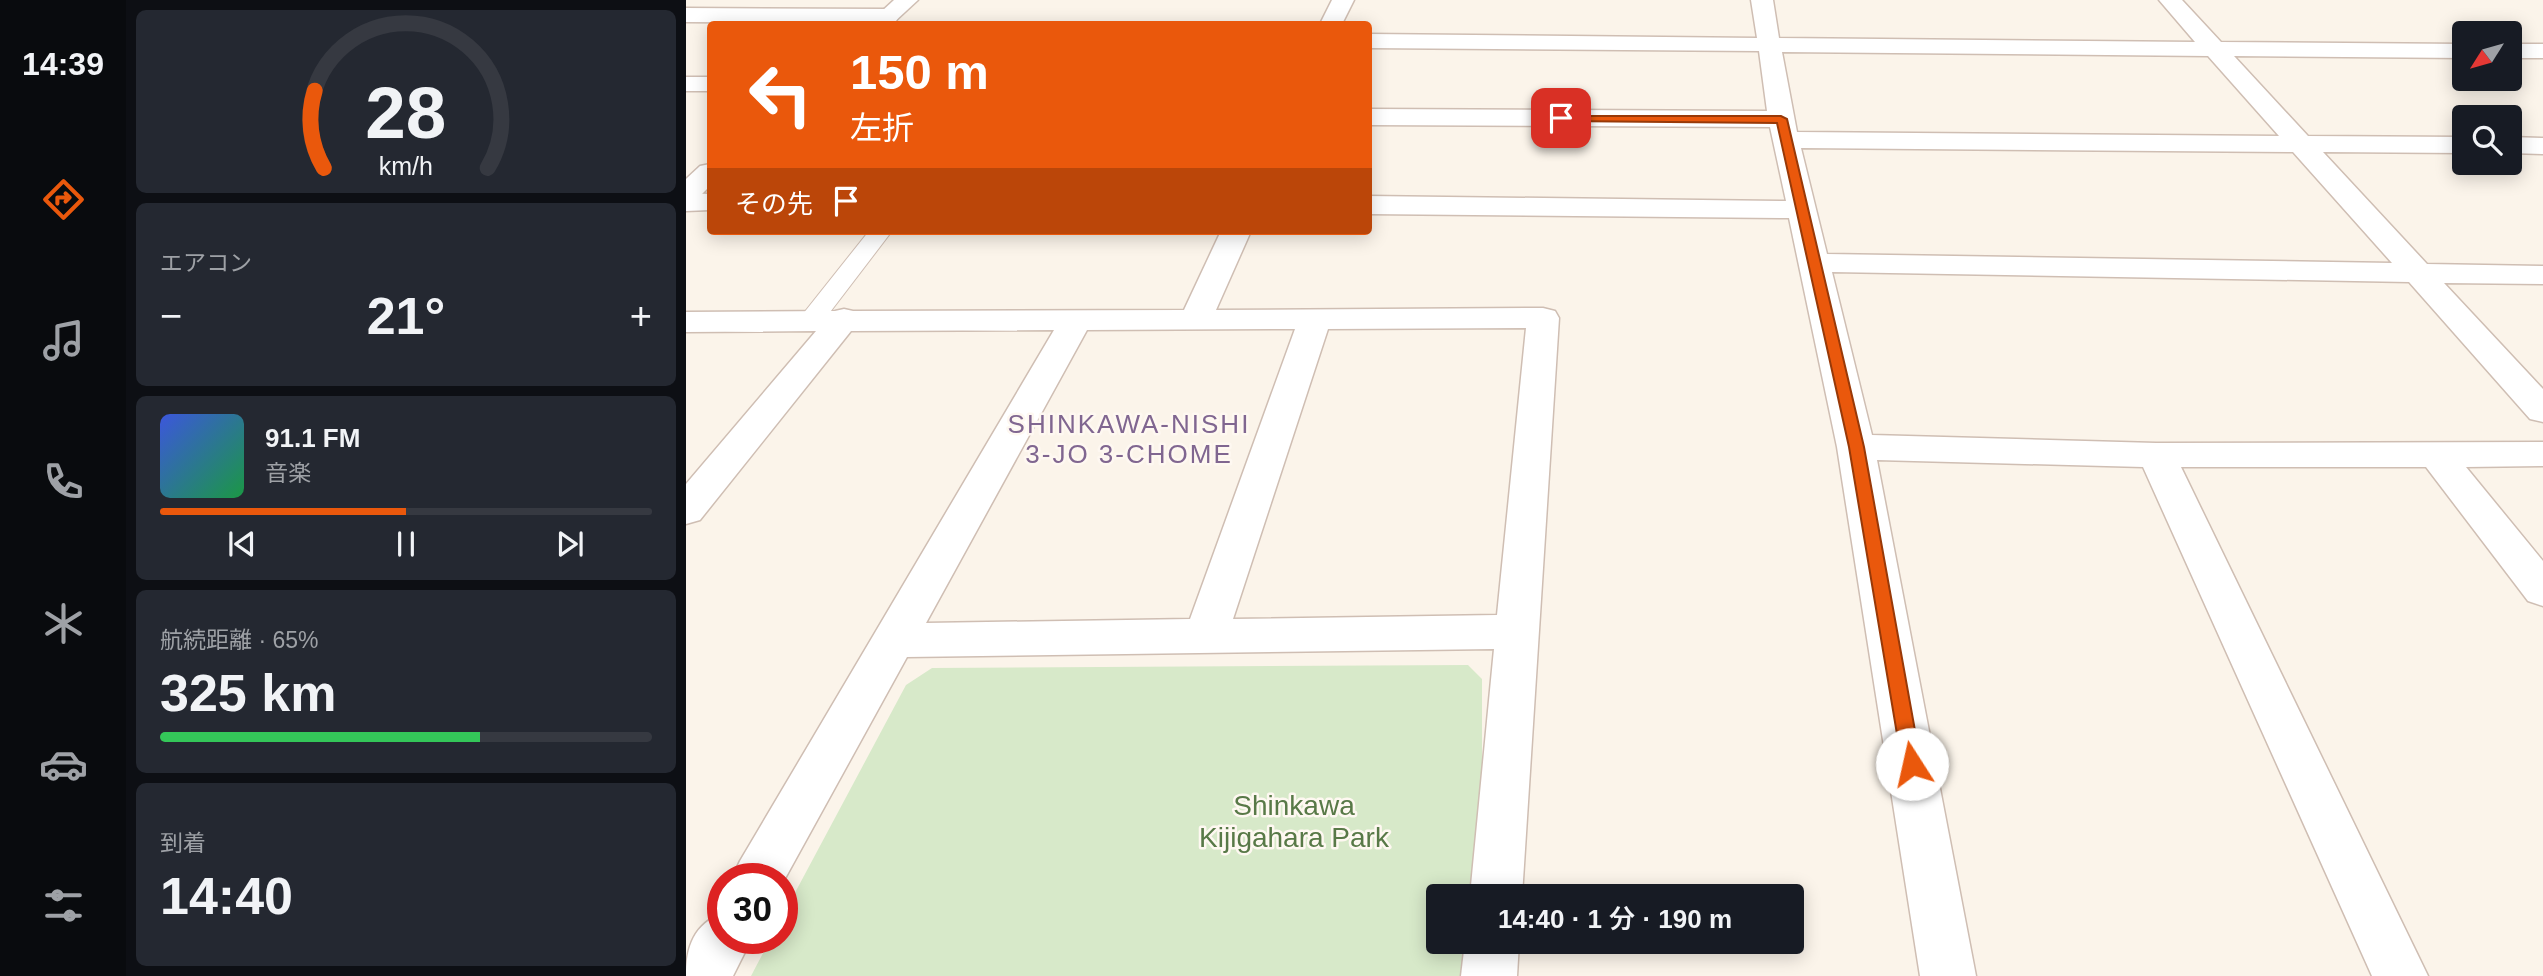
<!DOCTYPE html>
<html lang="ja">
<meta charset="utf-8">
<style>
:root{--surface:#171b24;--page:#242831;--text:#f1f3f6;--muted:#9ea1a6;--line:#363941;--accent:#ea580c}
body{margin:0;font-family:Helvetica,"Noto Sans JP",sans-serif;background:var(--page);color:var(--text);height:100vh;display:flex;flex-direction:column;font-size:26px;white-space:nowrap}
*{box-sizing:border-box;margin:0}
p{font-size:23px;color:var(--muted)}
.icon{flex:none;width:38px;height:38px;fill:none;stroke:currentColor;stroke-width:2;stroke-linecap:round;stroke-linejoin:round}
.map{position:relative;flex:1;overflow:hidden}
.details{display:flex;flex-direction:column;gap:10px;padding:10px;background:#0d0f14;width:560px}
.details>*{flex:none}
.banner{position:absolute;left:21px;top:21px;width:665px;height:214px;border-radius:7px;box-shadow:0 4px 18px #0003;background:#ea580c;color:#fff;overflow:hidden}
.needle{width:46px;rotate:233deg}
.tools{position:absolute;left:1766px;top:21px;display:grid;gap:14px}
.tools a{display:grid;place-items:center;width:70px;height:70px;border-radius:7px;background:var(--surface);box-shadow:0 4px 18px #0003;font-size:35px}
.speed{position:absolute;left:21px;top:863px;display:flex;gap:14px;font-size:35px;font-weight:700;text-align:center}
.speed>*{display:grid;place-content:center;width:91px;height:91px;border-radius:50%;background:var(--surface);box-shadow:0 4px 18px #0003;line-height:1}
.speed .limit{border:10px solid #d22;background:#fff;color:#111}
.pin{position:absolute;display:grid;place-items:center;width:60px;height:60px;color:#fff;margin:-30px;border-radius:14px;box-shadow:0 4px 10px #0006}
.me{position:absolute;width:77px;margin:-38px;rotate:350deg;stroke-linejoin:round;filter:drop-shadow(0 0 5px #0008)}
.turn{display:flex;align-items:center;gap:24px;height:147px;padding:0 28px;font-size:32px}
.turn .icon{width:91px;height:91px;stroke-width:2.5}
.turn b{display:block;font-size:49px;line-height:60px}
.then{display:flex;align-items:center;height:66px;padding:0 28px;background:#0003;gap:14px;font-size:26px}
.big{font-size:52px;font-weight:600;line-height:1.1}
.details .card{flex:1;display:flex;flex-direction:column;justify-content:center;gap:10px;min-width:0;padding:0 24px;border-radius:10px;background:var(--page)}
.details .dial{align-items:center;gap:0}
.dial svg{height:182px;overflow:visible;fill:none;stroke:var(--line);stroke-width:7;stroke-linecap:round;text-anchor:middle}
.dial text{fill:var(--text);stroke:none}
.song{display:flex;align-items:center;gap:21px}
.cover{width:84px;height:84px;border-radius:10px;background:linear-gradient(135deg,hsl(230 70% 55%),hsl(140 70% 35%))}
.played{height:7px;border-radius:4px;background:linear-gradient(90deg,var(--accent) 50%,var(--line) 50%)}
.keys{display:flex;justify-content:space-around;direction:ltr}
.heat{display:flex;justify-content:space-between;align-items:center;font-size:38px;direction:ltr}
.charge{height:10px;border-radius:5px;background:linear-gradient(90deg,#34c759 65%,var(--line) 0)}
.trip{position:absolute;left:740px;top:884px;width:378px;height:70px;border-radius:7px;background:var(--surface);box-shadow:0 4px 18px #0003;font-weight:600;line-height:70px;text-align:center}
main{display:flex;flex:1;min-height:0}
.tabs{display:flex;flex-direction:column;width:126px;justify-content:space-around;align-items:center;background:#090b0e;color:var(--muted)}
.tabs .icon{width:49px;height:49px}
.tabs .on{color:var(--accent)}
.tabs b{font-size:32px;color:var(--text)}
.map>svg:first-child{display:block}
</style>
<main>
<nav class="tabs">
<b>14:39</b>
<svg class="icon on" aria-label="directions" viewBox="0 0 24 24"><path d="M12 3l9 9-9 9-9-9zM9 14v-3h6M13 9l2 2-2 2"/></svg>
<svg class="icon" aria-label="music" viewBox="0 0 24 24"><path d="M9 18V5l10-2v13"/><circle cx="6" cy="18" r="3"/><circle cx="16" cy="16" r="3"/></svg>
<svg class="icon" aria-label="phone" viewBox="0 0 24 24"><path d="M5 4h4l2 5-3 2q2 4 5 5l2-3 5 2v4C11 20 4 13 5 4z"/></svg>
<svg class="icon" aria-label="climate" viewBox="0 0 24 24"><path d="M12 3v18M4 7l16 10M4 17L20 7"/></svg>
<svg class="icon" aria-label="car" viewBox="0 0 24 24"><path d="M5 17H2v-5l4-1 3-4h7l3 4 3 1v5h-3M9 17h6M6 11h13"/><circle cx="7" cy="17" r="2"/><circle cx="17" cy="17" r="2"/></svg>
<svg class="icon" aria-label="filters" viewBox="0 0 24 24"><path d="M4 7h16M4 17h16"/><circle cx="9" cy="7" r="2"/><circle cx="15" cy="17" r="2"/></svg>
</nav>
<section class="details">
<div class="card dial"><svg viewBox="0 0 100 80">
<path d="M14 69A42 42 0 1 1 86 69"/>
<path d="M14 69A42 42 0 0 1 10 35" stroke="#ea580c"/>
<text x="50" y="56" font-size="32" font-weight="700">28</text>
<text x="50" y="72" font-size="11">km/h</text>
</svg></div>
<div class="card"><p>エアコン</p>
<div class="heat"><a>−</a><b class="big">21°</b><a>+</a></div>
</div>
<div class="card">
<div class="song"><i class="cover"></i><div><b>91.1 FM</b><p>音楽</p></div></div>
<div class="played"></div>
<div class="keys"><svg class="icon" aria-label="previous" viewBox="0 0 24 24"><path d="M18 5L8 12l10 7zM5 5v14"/></svg><svg class="icon" aria-label="pause" viewBox="0 0 24 24"><path d="M8 5v14M16 5v14"/></svg><svg class="icon" aria-label="next" viewBox="0 0 24 24"><path d="M6 5l10 7-10 7zM19 5v14"/></svg></div>
</div>
<div class="card"><p>航続距離 · 65%</p><b class="big">325 km</b><div class="charge"></div></div>
<div class="card"><p>到着</p><b class="big">14:40</b></div>
</section>
<div class="map">
<svg width="1857" height="976" viewBox="0 0 1857 976">
<rect width="100%" height="100%" fill="#fbf4ea"/>
<polygon fill="#d7e9c9" points="782,665 796,679 796,896 752,896 752,942 796,942 796,976 65,976 85,938 96,938 96,917 220,685 246,668"/>
<g fill="none" stroke-linecap="round" stroke-linejoin="round">
<g stroke="#cfbeb3" stroke-width="2">
<polygon id="service" points="183,231 206,231 135,324 126,327 117,324 113,319 117,314"/>
</g>
<g stroke="#cfbeb3" stroke-width="3">
<g id="minor">
<polygon points="646,0 668,0 656,24 634,24"/>
<path d="M1065,0H1087L1093,38L1509,42L1473,0H1496L1535,42L1778,44V58L1548,56L1622,136L1778,137V153L1637,152L1741,264L1857,266V284L1758,283L1857,389V422L1844,419L1723,282L1146,272L1186,435L1470,443L1857,442V466L1780,467L1857,561V606L1842,601L1740,467H1495L1742,976H1686L1457,467L1191,460L1290,976H1234L1151,447L1103,218L682,214V196L1100,201L1084,127L682,125V109L1081,111L1073,51L682,48V34L1071,38ZM1096,52L1522,56L1593,136L1111,132ZM1115,148L1607,152L1706,263L1141,254Z"/>
<polygon points="0,8 202,9 210,11 213,16 210,21 202,23 0,22"/>
<rect x="1824" y="44" width="33" height="14"/>
<rect x="0" y="77" width="24" height="14"/>
<polygon points="1824,137 1857,138 1857,154 1824,153"/>
<polygon points="0,193 24,194 24,210 0,211"/>
<path d="M535,231H565L530,310L857,308L869,311L873,318L836,896H784L808,649L221,657L96,884V878H46L54,861L368,330L165,331L14,520L0,524V484L130,331L0,332V312L149,311L158,309L167,311L498,310ZM840,328L811,615L547,619L642,329ZM609,329L504,619L240,623L401,330Z"/>
<path d="M37,913V938H66L47,976H0C0,947 8,924 37,913Z"/>
<polygon points="779,942 833,942 831,976 775,976"/>
</g>
</g>
<g stroke="#cfbeb3" stroke-width="3">
<g id="tertiary">
<polygon points="208,0 232,0 206,24 182,24"/>
<polygon points="24,164 24,186 10,200 0,202 0,179 14,166"/>
</g>
</g>
<use href="#service" fill="#fff" fill-rule="evenodd"/>
<use href="#minor" fill="#fff" fill-rule="evenodd"/>
<use href="#tertiary" fill="#fff" fill-rule="evenodd"/>
</g>
<polygon fill="#ea580c" stroke="#983908" stroke-width="2" points="871,116 1095,116 1101,119 1178,447 1235,764 1233,770 1226,773 1218,770 1216,764 1163,447 1091,123 875,121 870,118"/>
<g text-anchor="middle" stroke-width="5" stroke-linejoin="round" paint-order="stroke">
<g font-size="26" letter-spacing="2" fill="#806690" stroke="#fef8f1">
<text x="443" y="433">SHINKAWA-NISHI<tspan x="443" dy="30">3-JO 3-CHOME</tspan></text>
</g>
<g font-size="28" fill="#587947" stroke="#fef8f1">
<text x="608" y="815">Shinkawa<tspan x="608" dy="32">Kijigahara Park</tspan></text>
</g>
</g>
</svg>
<div class="tools">
<a><svg class="needle" viewBox="-14 -14 28 28"><path d="M0-13l5 13h-10z" fill="#e53935"/><path d="M0 13l5-13h-10z" fill="#9ea1a6"/></svg></a>
<a><svg class="icon" aria-label="search" viewBox="0 0 24 24"><circle cx="10" cy="10" r="6"/><path d="M15 15l6 6"/></svg></a>
</div>
<div class="speed"><div class="limit">30</div></div>
<div class="pin" style="left:875px;top:118px;background:#d93025"><svg class="icon" aria-label="arrive" viewBox="0 0 24 24"><path d="M6 21V4h12l-3 4 3 4H6"/></svg></div>
<svg class="me" style="left:1226px;top:764px" viewBox="-20 -20 40 40"><circle r="19" fill="#fff"/><path d="M0-13L10 11 0 6-10 11z" fill="#ea580c"/></svg>
<div class="trip">14:40 · 1 分 · 190 m</div>
<div class="banner">
<div class="turn"><svg class="icon" aria-label="left" viewBox="0 0 24 24"><path d="M17 20v-9H6M10 6l-5 5 5 5"/></svg><div><b>150 m</b>左折</div></div>
<div class="then">その先<svg class="icon" aria-label="arrive" viewBox="0 0 24 24"><path d="M6 21V4h12l-3 4 3 4H6"/></svg></div>
</div>
</div>
</main>
